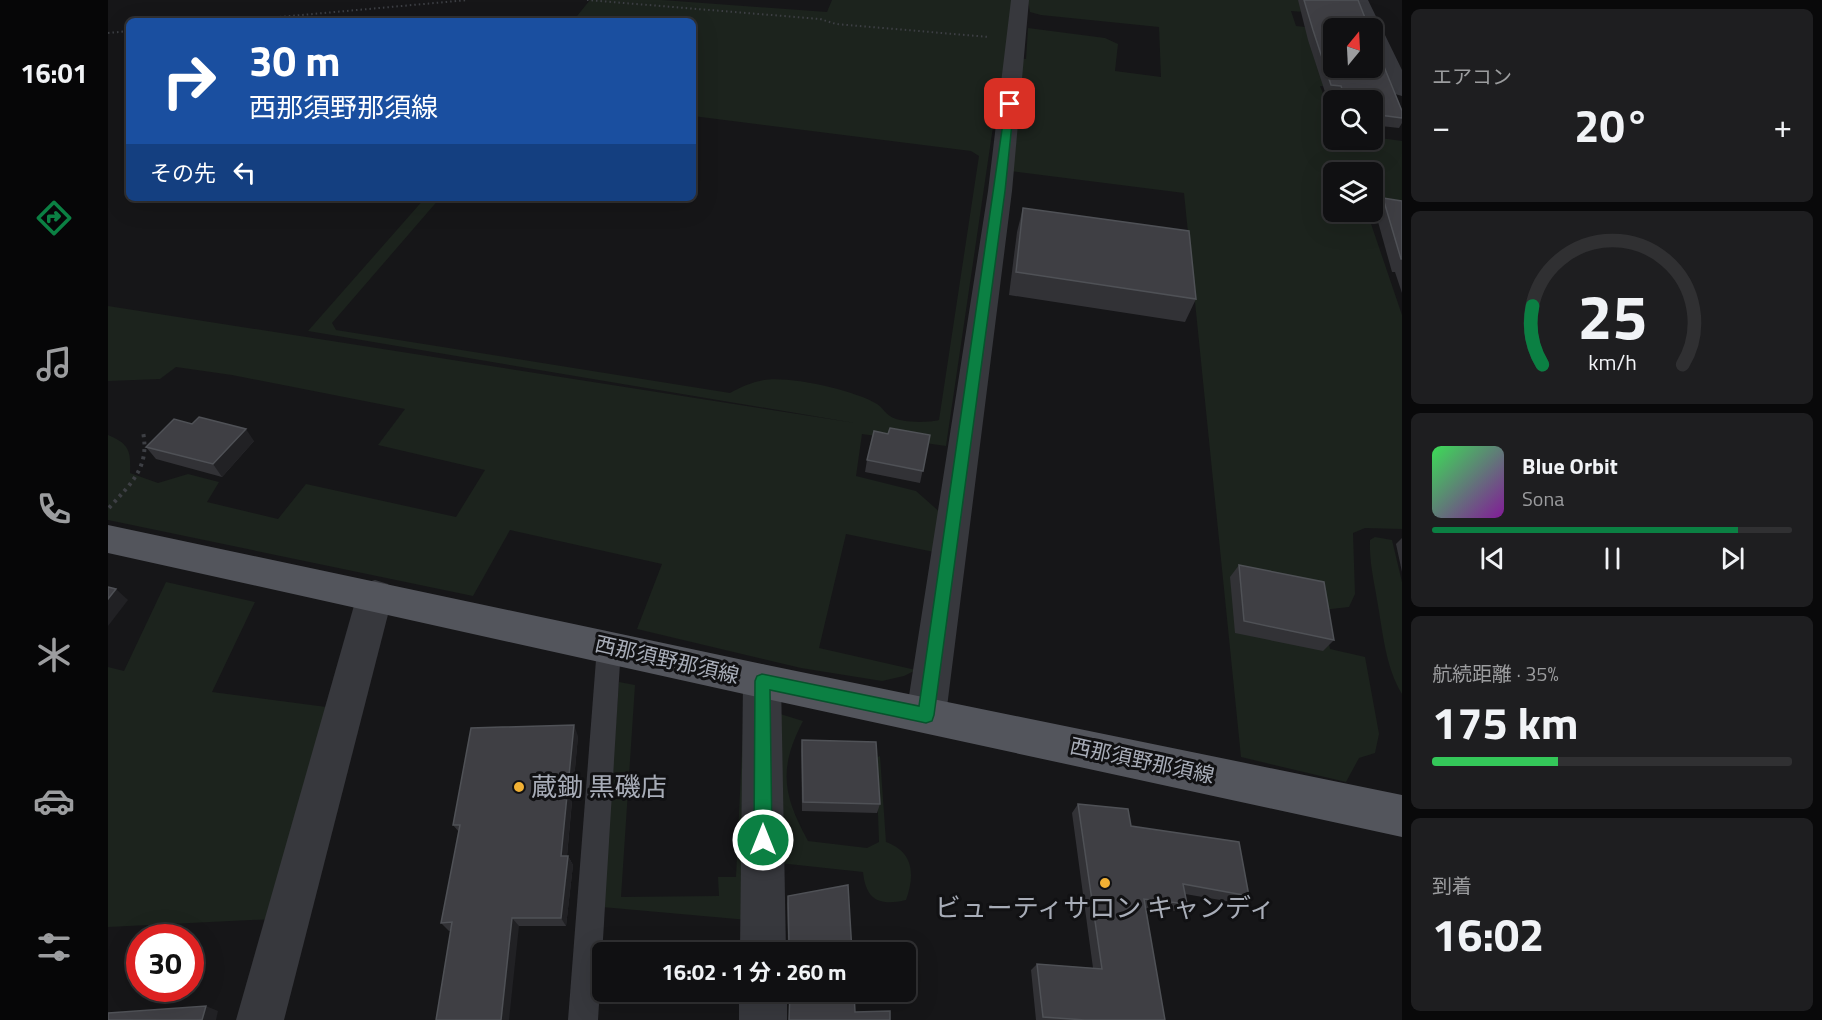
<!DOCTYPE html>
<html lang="ja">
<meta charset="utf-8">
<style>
:root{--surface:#101012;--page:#1e1e20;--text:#f1f3f6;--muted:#9c9d9f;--line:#303032;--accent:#0b8043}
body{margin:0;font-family:"Titillium Web","Noto Sans JP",sans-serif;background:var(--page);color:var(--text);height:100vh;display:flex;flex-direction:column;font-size:22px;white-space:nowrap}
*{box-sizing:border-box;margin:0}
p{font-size:20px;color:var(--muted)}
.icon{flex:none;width:33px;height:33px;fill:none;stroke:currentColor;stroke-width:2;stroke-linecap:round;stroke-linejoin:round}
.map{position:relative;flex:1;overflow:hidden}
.panel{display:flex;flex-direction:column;gap:9px;padding:9px;background:#09090a;width:420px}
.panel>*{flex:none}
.hud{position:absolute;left:18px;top:18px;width:570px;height:183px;border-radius:9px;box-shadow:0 6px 24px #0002,0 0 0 2px var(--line);background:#1a4fa0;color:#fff;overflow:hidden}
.needle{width:39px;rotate:18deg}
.controls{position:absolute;left:1215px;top:18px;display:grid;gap:12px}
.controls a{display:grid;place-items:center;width:60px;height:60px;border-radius:9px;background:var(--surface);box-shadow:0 6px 24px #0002,0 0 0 2px var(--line);font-size:30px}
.speed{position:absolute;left:18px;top:924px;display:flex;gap:12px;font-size:30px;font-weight:700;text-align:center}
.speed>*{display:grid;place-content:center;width:78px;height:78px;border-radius:50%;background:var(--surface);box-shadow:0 6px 24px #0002,0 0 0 2px var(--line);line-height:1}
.speed .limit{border:9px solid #d22;background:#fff;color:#111}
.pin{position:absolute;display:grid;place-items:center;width:51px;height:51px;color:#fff;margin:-26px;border-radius:12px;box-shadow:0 3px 9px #0006}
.me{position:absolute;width:66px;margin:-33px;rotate:0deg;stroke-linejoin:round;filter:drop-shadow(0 0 4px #0008)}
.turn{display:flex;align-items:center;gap:21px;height:126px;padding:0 24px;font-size:27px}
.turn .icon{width:78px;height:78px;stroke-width:2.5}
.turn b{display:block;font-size:42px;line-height:51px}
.then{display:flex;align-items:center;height:57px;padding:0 24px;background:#0003;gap:12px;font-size:22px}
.big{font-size:45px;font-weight:700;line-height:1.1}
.panel .card{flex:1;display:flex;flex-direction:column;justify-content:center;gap:9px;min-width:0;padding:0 21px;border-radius:9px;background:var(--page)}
.panel .dial{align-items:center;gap:0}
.dial svg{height:156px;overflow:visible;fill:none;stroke:var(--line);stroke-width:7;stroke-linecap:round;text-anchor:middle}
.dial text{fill:var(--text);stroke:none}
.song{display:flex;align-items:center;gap:18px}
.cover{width:72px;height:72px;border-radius:9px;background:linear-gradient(135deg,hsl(130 70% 55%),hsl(290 70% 35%))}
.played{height:6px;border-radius:3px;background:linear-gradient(90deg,var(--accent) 85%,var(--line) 85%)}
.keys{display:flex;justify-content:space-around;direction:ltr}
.heat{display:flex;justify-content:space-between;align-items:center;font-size:33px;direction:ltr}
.charge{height:9px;border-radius:4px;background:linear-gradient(90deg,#34c759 35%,var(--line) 0)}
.trip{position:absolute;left:484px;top:942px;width:324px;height:60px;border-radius:9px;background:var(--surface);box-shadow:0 6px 24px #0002,0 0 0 2px var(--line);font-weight:700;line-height:60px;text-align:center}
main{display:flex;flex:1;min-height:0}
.menu{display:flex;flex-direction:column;width:108px;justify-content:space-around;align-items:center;background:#060607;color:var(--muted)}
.menu .icon{width:42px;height:42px}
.menu .on{color:var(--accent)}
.menu b{font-size:27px;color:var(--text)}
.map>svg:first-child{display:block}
</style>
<main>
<nav class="menu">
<b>16:01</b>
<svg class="icon on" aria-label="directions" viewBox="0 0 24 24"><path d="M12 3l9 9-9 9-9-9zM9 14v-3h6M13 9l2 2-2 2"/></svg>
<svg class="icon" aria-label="music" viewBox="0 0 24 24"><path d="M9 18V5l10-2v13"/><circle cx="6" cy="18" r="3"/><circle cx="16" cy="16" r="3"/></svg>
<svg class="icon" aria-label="phone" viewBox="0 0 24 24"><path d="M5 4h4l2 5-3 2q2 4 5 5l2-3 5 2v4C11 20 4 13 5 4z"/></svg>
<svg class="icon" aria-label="climate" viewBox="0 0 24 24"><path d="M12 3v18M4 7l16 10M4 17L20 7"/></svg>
<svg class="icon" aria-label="car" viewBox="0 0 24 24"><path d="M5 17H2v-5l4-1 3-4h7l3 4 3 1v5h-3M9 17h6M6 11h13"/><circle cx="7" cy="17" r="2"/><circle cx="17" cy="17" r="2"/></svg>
<svg class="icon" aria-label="filters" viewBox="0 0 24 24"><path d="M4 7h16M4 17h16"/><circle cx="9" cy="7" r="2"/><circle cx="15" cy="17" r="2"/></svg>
</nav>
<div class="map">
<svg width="1294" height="1020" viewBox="0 0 1294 1020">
<rect width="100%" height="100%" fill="#161618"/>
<g fill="#1c231d">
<path d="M482,0H554L719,12L724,0H908L901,57L918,59L920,28L997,38L1010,44L1007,71L1053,77L1051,27L933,15L922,12L920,1L909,0H1241L1248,16L1183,11L1188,26L1225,30L1221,66L1273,92L1212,86L1216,96L1237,100H1226V140H1264L1265,137L1294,141V213L1265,209L1264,172H1226V212H1259L1294,315V529L1257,528L1245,533L1247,594L1241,607L1214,610L1222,649L1257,657L1271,734L1267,753L1251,758L1238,782L1133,757L1076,193L903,171L905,122L886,120L838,446L754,434L748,476L808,491L834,514L826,552L738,534L711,648L808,670L796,676L774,681L693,668L529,629L554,564L402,530L365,596L0,520V435C21,444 23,450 22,473L50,483L80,474L111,482L99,502L170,519L198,484L348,517L377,470L270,445L297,409L124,375L68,367L52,379L0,381V306L747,423L200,331L317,198H332L224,323L228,330L622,393C633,387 644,382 656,380C682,376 746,390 769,404C774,407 777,413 782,416C791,423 821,423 831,420L871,156L863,151L585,116V21H465Z"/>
<path d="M1267,537L1284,540L1294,582V694C1277,666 1275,632 1269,600C1266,581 1261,561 1262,540Z"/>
<polygon points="58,582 147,602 104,692 226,708 166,919 0,927 0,667 16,671"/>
<polygon points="511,682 527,685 513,897 611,896 610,877 628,877 636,709 640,920 494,907"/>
<path d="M669,713L695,721C670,769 675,795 700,841L759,848L771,842L768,758L772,756L778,842C806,852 807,875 798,900C772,906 758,901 755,872L671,863Z"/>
</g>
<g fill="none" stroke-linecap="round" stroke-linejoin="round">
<g stroke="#3d3f44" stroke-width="2" stroke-dasharray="1.5 3" stroke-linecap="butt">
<polyline points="479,0 712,19 728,24 881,37"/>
<polyline points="127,21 360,0"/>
<polyline points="0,33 21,31"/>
</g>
<path stroke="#3d3f44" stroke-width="4" stroke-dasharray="3 4.5" stroke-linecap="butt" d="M1,508C23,483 42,468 35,432"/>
<polygon fill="#37383d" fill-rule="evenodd" points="501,637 509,640 513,647 490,1020 460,1020 489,647 493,640"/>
<g fill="#37383d" fill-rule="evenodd">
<polygon points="903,0 921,0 904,191 838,715 832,728 818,733 804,728 798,715 880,191"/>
<polygon points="1242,0 1260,0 1294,70 1294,96 1287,94 1284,90 1264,48 1264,28 1255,28"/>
<polygon points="267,580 280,584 285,595 176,1020 128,1020 249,595 254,584"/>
<polygon points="654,664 668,669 673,681 678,952 632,952 635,681 640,669"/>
<rect x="631" y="992" width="48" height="28"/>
</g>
<polygon fill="#53555c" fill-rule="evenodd" points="0,525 654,664 1294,795 1294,837 654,698 0,553"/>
</g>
<g fill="#323236">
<polygon points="1190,0 1250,0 1294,111 1294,123 1291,128 1264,125 1264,100 1229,100 1227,96 1218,95 1200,40"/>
<polygon points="1275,198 1294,201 1294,293 1287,272 1284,272 1267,211"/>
<polygon points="915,208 1088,299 1077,322 901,295 909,232"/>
<polygon points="84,424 146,441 114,477 48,459 38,447"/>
<polygon points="780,434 822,435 812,483 757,472 759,460"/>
<polygon points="1294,538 1294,572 1288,544"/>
<polygon points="1131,565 1226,640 1215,651 1127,633 1122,577"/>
<polygon points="470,736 459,856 460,856 465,865 458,926 411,926 341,931 333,923 351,832 345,825"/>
<polygon points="694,740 772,804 769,813 694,811 693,750"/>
<polygon points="970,804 1023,826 1141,896 1130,903 1077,894 1079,904 1069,911 1037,908 1057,1020 928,1020 923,970 929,964 985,968 964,813"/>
<polygon points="680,896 744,952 678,952 680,946 679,904"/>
</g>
<g fill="#212124">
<polygon points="138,429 146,441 114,477 105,464"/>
<polygon points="8,589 20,600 0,626 0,599"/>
<polygon points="466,725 470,736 458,865 453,856"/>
<polygon points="460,856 465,865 458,926 453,918"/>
<polygon points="404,918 411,926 401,1020 393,1020"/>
<polygon points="98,1006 110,1011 108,1020 94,1020"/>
</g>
<g fill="#3f3f44" stroke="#4f5156" stroke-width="1.5">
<polygon points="1196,0 1250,0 1261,28 1226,28 1226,68 1264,68 1264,37 1294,111 1294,118 1264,114 1264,100 1238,100 1233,86 1223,85 1205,30"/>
<polygon points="1275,198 1294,201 1294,259 1293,259"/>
<polygon points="915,208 1081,231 1088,299 908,272"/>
<polygon points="91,417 138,429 105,464 38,447 66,419 84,424"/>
<polygon points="782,428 822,435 815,471 759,460 766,431 780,434"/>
<polygon points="1131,565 1216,582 1226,640 1136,621"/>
<polygon points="0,587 8,589 0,599"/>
<polygon points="466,725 453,856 460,856 453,918 404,918 393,1020 328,1020 344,922 333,923 352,825 345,825 363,728"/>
<polygon points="694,740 768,742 772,804 695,802"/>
<polygon points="970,804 1020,809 1023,826 1131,842 1141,896 1075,884 1079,904 1036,899 1057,1020 977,1020 935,1017 929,964 994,969"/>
<polygon points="740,885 744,952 679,952 679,948 681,945 680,896"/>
<polygon points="682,992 746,992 747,1012 782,1011 782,1020 681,1020"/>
<polygon points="98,1006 94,1020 0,1020 0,1013"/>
</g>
<polygon fill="#0b8043" stroke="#07532c" stroke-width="1.5" points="898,102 906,104 897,191 826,715 824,721 818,723 662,690 664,840 661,846 655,848 649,846 646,840 647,681 649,676 654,674 811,706"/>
<g fill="#f2b134" stroke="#111113" stroke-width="2">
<circle cx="411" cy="787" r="6"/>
<circle cx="997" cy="883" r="6"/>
</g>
<g text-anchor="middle" stroke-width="6" stroke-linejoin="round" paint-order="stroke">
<g font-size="21" fill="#a8adb8" stroke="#111113">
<text transform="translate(559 660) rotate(13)" y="7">西那須野那須線</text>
<text transform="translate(1034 761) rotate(12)" y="7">西那須野那須線</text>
</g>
<g font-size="26" fill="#a8adb8" stroke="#111113" text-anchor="start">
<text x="423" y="796">蔵鋤 黒磯店</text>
<text x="997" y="917" text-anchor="middle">ビューティサロン キャンディ</text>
</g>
</g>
</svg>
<div class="controls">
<a><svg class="needle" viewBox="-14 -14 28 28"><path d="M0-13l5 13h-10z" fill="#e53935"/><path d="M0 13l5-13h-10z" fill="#9c9d9f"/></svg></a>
<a><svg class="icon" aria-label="search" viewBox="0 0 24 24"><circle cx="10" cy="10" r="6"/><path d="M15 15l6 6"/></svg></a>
<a><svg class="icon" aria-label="layers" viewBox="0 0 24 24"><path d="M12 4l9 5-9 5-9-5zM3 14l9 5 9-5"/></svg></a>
</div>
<div class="speed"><div class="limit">30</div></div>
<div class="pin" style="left:902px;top:104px;background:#d93025"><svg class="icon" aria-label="arrive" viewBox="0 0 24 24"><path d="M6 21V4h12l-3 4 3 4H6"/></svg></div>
<svg class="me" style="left:655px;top:840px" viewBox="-20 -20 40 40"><circle r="17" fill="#0b8043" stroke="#fff" stroke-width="3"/><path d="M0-11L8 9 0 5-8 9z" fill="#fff"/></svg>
<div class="trip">16:02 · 1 分 · 260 m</div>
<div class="hud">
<div class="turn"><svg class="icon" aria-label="right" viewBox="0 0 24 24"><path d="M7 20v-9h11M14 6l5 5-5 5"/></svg><div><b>30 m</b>西那須野那須線</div></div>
<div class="then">その先<svg class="icon" aria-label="left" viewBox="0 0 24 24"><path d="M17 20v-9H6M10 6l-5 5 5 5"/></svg></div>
</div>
</div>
<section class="panel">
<div class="card"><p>エアコン</p>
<div class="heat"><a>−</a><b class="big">20°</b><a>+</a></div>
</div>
<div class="card dial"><svg viewBox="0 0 100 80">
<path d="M14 69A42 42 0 1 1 86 69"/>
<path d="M14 69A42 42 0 0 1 9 39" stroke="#0b8043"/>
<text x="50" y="56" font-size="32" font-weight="700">25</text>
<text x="50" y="72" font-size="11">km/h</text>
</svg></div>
<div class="card">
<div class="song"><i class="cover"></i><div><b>Blue Orbit</b><p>Sona</p></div></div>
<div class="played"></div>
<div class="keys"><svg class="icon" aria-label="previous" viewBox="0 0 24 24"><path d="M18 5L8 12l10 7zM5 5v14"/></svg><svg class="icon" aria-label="pause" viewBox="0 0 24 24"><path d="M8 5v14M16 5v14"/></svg><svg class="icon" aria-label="next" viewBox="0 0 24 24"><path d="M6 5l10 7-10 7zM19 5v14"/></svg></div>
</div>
<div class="card"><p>航続距離 · 35%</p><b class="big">175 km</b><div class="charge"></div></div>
<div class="card"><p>到着</p><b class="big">16:02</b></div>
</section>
</main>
